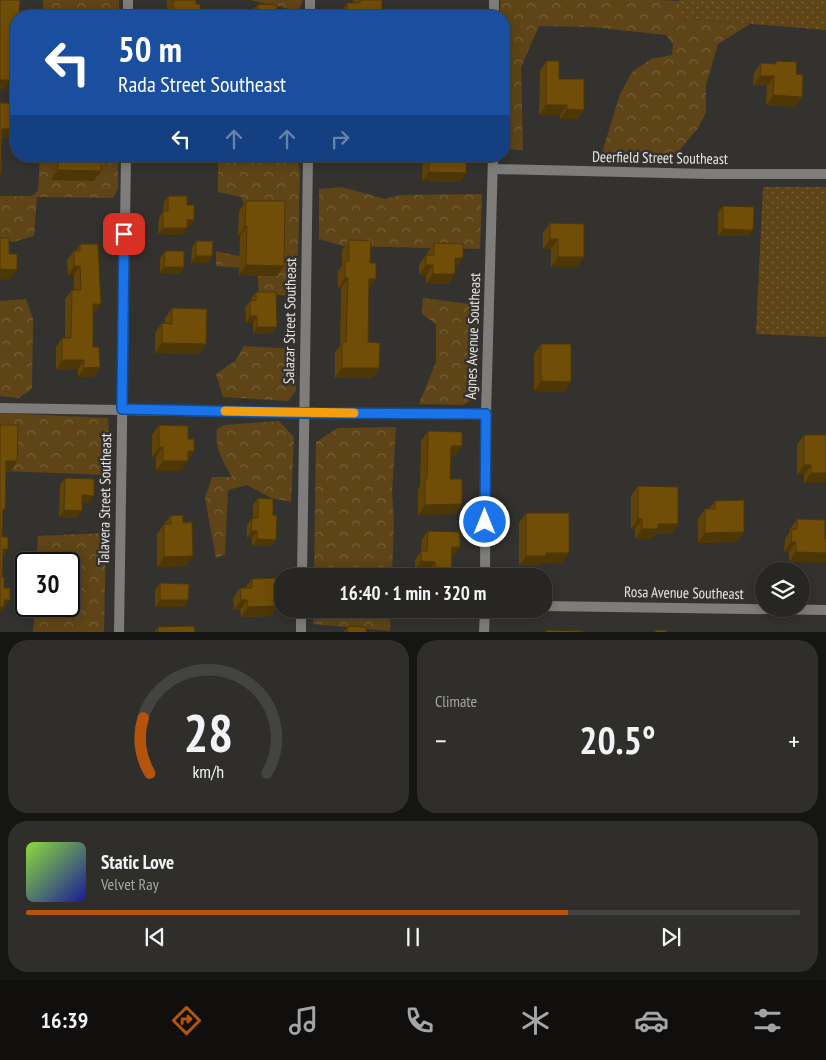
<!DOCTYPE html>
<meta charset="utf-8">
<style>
:root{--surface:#272623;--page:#2f2e2b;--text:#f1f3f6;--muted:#a4a5a6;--line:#434341;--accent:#b45309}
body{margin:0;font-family:"PT Sans Narrow",sans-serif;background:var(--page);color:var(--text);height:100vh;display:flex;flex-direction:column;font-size:19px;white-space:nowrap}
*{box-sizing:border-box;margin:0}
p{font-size:16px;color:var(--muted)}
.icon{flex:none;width:28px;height:28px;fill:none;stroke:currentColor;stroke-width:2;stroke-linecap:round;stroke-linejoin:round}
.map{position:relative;height:632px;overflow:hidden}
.sheet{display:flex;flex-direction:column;gap:8px;padding:8px;background:#151513;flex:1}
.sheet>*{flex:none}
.guide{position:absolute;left:10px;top:10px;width:500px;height:152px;border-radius:20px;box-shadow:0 2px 12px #0003,0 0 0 1px var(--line);background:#1a4fa0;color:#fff;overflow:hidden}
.buttons{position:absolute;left:755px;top:562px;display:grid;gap:10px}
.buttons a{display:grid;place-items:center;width:55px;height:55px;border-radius:50%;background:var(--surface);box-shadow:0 2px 12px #0003,0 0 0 1px var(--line);font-size:25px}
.speed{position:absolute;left:15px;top:552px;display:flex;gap:10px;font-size:25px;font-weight:700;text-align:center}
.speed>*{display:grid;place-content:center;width:65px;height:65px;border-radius:50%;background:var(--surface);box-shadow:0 2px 12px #0003,0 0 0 1px var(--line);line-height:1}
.speed .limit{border:2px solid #111;border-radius:8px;background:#fff;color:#111}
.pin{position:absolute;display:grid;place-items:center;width:42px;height:42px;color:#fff;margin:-21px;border-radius:10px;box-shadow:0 2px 8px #0006}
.me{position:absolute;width:55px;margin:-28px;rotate:0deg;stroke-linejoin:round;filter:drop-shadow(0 0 4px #0008)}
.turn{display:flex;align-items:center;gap:18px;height:105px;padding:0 25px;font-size:22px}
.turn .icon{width:65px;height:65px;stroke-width:2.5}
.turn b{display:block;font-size:35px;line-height:42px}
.lanes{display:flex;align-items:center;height:48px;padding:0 25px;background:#0003;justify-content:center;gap:25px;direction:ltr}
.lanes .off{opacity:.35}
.big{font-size:38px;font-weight:600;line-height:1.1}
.sheet .tile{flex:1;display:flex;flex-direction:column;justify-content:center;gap:8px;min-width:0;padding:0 18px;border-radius:20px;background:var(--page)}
.sheet .dial{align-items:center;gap:0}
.dial svg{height:130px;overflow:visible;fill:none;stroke:var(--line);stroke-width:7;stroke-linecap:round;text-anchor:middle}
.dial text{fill:var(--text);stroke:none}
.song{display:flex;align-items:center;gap:15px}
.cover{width:60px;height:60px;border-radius:8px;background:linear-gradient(135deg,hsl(90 70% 55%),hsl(240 70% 35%))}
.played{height:5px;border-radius:2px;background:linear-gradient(90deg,var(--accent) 70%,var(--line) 70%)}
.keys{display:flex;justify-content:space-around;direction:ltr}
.heat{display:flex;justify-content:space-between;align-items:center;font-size:28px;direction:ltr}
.sheet .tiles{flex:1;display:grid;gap:8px;grid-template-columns:1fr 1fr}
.tile:last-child{grid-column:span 2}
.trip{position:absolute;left:274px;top:568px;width:278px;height:50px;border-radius:20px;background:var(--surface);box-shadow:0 2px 12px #0003,0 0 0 1px var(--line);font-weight:600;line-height:50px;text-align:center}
.tabs{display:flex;height:80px;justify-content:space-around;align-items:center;background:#100f0e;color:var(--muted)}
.tabs .icon{width:35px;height:35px}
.tabs .selected{color:var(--accent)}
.tabs b{font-size:22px;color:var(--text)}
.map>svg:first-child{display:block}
</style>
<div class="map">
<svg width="826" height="633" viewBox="0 0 826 633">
<defs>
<pattern id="grass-dots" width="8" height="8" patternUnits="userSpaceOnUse" patternTransform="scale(1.25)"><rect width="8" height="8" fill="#5e4417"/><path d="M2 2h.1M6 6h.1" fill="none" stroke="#755f39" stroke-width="1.8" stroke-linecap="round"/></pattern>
<pattern id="forest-crowns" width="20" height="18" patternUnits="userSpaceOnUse" patternTransform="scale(1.25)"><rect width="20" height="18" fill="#5e4417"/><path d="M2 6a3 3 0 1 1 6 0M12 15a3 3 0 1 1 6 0" fill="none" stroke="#755f39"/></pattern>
</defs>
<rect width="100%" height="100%" fill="#34322f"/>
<g fill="url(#grass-dots)">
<polygon points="679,0 826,0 826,30 679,18"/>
<polygon points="763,187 826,187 826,337 756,334"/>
</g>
<g fill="url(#forest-crowns)">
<rect x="43" y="0" width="76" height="16"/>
<polygon points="250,0 303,0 298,11"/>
<polygon points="500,0 661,0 679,1 680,18 750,24 718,44 706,85 706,112 698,128 673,158 601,156 620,94 632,72 651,59 672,55 673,44 666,35 592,27 539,26 521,67 523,150 506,149 504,147 504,16 500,16"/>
<polygon points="40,156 118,156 118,189 113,198 37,197 34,236 13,242 0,239 0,196 32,196 38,191"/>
<polygon points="218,156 297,156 300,171 297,296 259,294 257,269 216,266 216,251 252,259 258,238 241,197 218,192"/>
<polygon points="342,187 385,199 401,195 482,194 480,249 343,246 319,239 319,189"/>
<polygon points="423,298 477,305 479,380 472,400 463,405 419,404 436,362 436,324 422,314"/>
<polygon points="26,299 33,319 32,389 19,398 0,396 0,301"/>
<polygon points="244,346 297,349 296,391 288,401 223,397 216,374 235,361"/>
<polygon points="0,413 108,418 111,475 0,471"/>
<path d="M279,421L294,437L291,502L271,498L247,485L228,490L225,555L216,558L205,498L212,477H232C223,462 214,447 217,429L224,425Z"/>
<polygon points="396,427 392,493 394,519 392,576 314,576 316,442 338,428"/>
<polygon points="106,533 104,632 33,632 35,606 69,606 69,564 36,564 38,536"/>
<polygon points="313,609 391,609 390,631 313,624"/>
</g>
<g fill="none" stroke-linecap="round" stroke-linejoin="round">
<g stroke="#7e7d7c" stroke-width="10">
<polyline points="128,16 128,0"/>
<polyline points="310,16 310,0"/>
<polyline points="494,16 494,0"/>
<polyline points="493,169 709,174 826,174"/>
<polyline points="0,408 304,413 486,414"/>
<polyline points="302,576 308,156"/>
<polyline points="485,576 486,414 493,156"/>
<polyline points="542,606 826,610"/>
<polyline points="119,633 126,156"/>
<polyline points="301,633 301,609"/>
<polyline points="484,633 485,609"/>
</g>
</g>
<g fill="#604307">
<polygon points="167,0 196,0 196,4 200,16 167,16"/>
<polygon points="353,0 382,0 382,16 340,16 340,13 347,3 353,3"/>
<polygon points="258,4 277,16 253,16 253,10"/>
<polygon points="546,61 559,79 584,110 577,119 560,119 560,115 539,115 540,71"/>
<polygon points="776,61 796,74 802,97 795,107 766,105 767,86 753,86 754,73 761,63 774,64"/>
<polygon points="51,156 102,156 94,181 51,180"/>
<polygon points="423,156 466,156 460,182 422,181"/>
<polygon points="168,196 187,205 189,227 187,226 187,228 182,235 158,234 159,218 163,211 164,203"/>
<polygon points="246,201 284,266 277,276 239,275 240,236 238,236 239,211"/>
<polygon points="723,206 749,236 718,236 718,213"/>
<polygon points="550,223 577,267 551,267 551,249 543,249 543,233"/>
<polygon points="349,240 369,289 368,342 379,368 372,378 335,378 335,352 340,346 341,288 338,288 338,271 342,266 342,250"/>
<polygon points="196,241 212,256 208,263 191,263 192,248"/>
<polygon points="434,243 456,268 455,268 448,284 426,283 426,275 419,275 419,265 426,255 427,255 427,253"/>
<polygon points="80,244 95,313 93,313 93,347 100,367 93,377 78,377 78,369 56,370 56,347 62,338 65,338 65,299 72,290 74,290 74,275 68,275 67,260 74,251 76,251"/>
<polygon points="165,251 184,267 179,274 160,273 160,258"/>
<polygon points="256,292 272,334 253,334 253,323 246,323 245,307 250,301 251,301 251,299"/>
<polygon points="172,308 206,344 199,354 155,353 155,333 162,323 165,323 165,318"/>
<polygon points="541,344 571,382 564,392 534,391 534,354"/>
<polygon points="159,425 188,439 194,451 181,471 156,471 156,457 152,457 152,435"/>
<polygon points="428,431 455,456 451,456 450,479 462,504 456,514 418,515 418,489 420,486 421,441"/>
<polygon points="804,435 825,483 804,483 804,475 797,475 797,445"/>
<polygon points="65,478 89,503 82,502 77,518 59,517 60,485"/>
<polygon points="638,486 671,534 655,534 651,539 635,539 635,529 631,529 631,496"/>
<polygon points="258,498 273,515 276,540 271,546 252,546 252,538 247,538 247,525 252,518 253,518 253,505"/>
<polygon points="715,501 744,532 737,542 698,543 698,519 705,509 709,509"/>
<polygon points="526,513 562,563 541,563 539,566 519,566 519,523"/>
<polygon points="170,516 183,523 186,566 157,567 157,534"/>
<polygon points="797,519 825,520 789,562 789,552 784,552 785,539 790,532 790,529"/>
<polygon points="428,531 460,547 454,555 451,555 451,576 429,576 429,570 415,570 415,560 421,551 422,539"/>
<polygon points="252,579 271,616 241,617 240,610 234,610 233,598 240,588 245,588"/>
<polygon points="160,583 188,600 184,607 155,607 155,590"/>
<polygon points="428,609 458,609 458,612 452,620 434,620 435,611 428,611"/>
<polygon points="348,626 366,633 343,633"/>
<polygon points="158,627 195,633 154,633"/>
</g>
<g fill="#4e3706">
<polygon points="12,20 16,20 16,24 13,29 5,29"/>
<polygon points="11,70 16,71 16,73 12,79 5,79"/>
<polygon points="760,76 774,76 767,86 753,86"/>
<polygon points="0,80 11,80 5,89 0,89"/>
<polygon points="773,95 802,97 795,107 766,105"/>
<polygon points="546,105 567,105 560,115 539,115"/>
<polygon points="567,109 584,110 577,119 560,119"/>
<polygon points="2,129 16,129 16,136 15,138 0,138"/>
<polygon points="58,170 101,171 94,181 51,180"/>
<polygon points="429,172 466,173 460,182 422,181"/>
<polygon points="187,220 194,220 189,227 182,226"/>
<polygon points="245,226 247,226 240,236 238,236"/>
<polygon points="163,228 187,228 182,235 158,234"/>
<polygon points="723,229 753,230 749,236 718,236"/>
<polygon points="550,239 558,239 551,249 543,249"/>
<polygon points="196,256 212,256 208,263 191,263"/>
<polygon points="558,257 584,257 577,267 551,267"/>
<polygon points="455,258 463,258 456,268 448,268"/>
<polygon points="246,265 284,266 277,276 239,275"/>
<polygon points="426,265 433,265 426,275 419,275"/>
<polygon points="74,266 80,266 74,275 68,275"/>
<polygon points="164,267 184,267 179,274 160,273"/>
<polygon points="0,269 17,270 10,280 0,279"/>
<polygon points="433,274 455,274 448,284 426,283"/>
<polygon points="345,278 348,278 341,288 338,288"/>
<polygon points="369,279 376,279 369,289"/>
<polygon points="93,304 101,304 95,313 87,313"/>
<polygon points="250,316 257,316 253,323 246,323"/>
<polygon points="257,327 277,327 272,334 253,334"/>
<polygon points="162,343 206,344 199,354 155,353"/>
<polygon points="62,360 84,360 78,369 56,370"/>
<polygon points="100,367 93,377 78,377 84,368"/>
<polygon points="342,368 379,368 372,378 335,378"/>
<polygon points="541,381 571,382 564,392 534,391"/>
<polygon points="451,446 462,446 455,456 444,456"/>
<polygon points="159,447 163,447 156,457 152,457"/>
<polygon points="188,451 194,451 181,471 156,471 163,461"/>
<polygon points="6,461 17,461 11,471 0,470"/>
<polygon points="804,465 811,465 804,475 797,475"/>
<polygon points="811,473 826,473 826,481 825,483 804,483"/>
<polygon points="82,495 94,496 89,503 78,502"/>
<polygon points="462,504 456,514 418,515 425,505"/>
<polygon points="64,510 82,511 77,518 59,517"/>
<polygon points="638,519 642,519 635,529 631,529"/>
<polygon points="658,524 678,524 671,534 655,534 651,539 635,539 642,529"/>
<polygon points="251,531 257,531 252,538 247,538"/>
<polygon points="744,532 737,542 698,543 705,533"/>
<polygon points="257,539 276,540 271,546 252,546"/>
<polygon points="791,542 796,542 789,552 784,552"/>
<polygon points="452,547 460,547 454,555 446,555"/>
<polygon points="3,549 8,549 2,559"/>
<polygon points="796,552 826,553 826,563 789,562"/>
<polygon points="546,553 569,553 562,563 541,563 539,566 519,566 526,556"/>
<polygon points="193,556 186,566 157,567 164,557"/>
<polygon points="421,561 435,562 429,570 415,570"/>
<polygon points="4,600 10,600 3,610 2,610 0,612 0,605"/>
<polygon points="160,600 188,600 184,607 155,607"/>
<polygon points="241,600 247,600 240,610 234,610"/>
<polygon points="278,606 271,616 241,617 248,607"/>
<polygon points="429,609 436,609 435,611 428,611"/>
<polygon points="440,611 458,612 452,620 434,620"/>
</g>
<g fill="#704e08" stroke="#4e3706">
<polygon points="0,0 20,0 19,16 16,16 16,20 12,20 12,59 16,59 16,71 11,70 11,80 0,80"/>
<polygon points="173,0 196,0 196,4 200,4 200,16 173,16"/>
<polygon points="360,0 382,0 382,16 347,16 347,3 360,3"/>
<polygon points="258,4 277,5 277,16 258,16"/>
<polygon points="546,61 559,61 559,79 584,79 584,110 567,109 567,105 546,105"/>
<polygon points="776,61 797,62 796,74 803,75 802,97 773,95 774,76 760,76 761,63 776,64"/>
<polygon points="0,103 16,103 16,129 2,129 1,174 0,174"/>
<polygon points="58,156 102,156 101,171 58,170"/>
<polygon points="429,156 466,156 466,173 429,172"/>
<polygon points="168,196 187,196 187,205 194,205 194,220 187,220 187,228 163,228 163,211 168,211"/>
<polygon points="246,201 285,201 284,266 246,265 247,226 245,226"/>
<polygon points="723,206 754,207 753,230 723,229"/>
<polygon points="550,223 584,224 584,257 558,257 558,239 550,239"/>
<polygon points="0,238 9,238 9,254 17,254 17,270 0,269"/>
<polygon points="349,240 371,241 370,263 376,263 376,279 369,279 368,342 380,343 379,368 342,368 342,342 346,342 348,278 345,278 345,261 349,261"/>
<polygon points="196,241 213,241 212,256 196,256"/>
<polygon points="434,243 463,244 463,258 455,258 455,274 433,274 433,265 426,265 426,255 434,255"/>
<polygon points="80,244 98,244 101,304 93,304 93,347 99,347 100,367 84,368 84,360 62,360 62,338 71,338 72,290 81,290 80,266 74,266 74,251 80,251"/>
<polygon points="165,251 184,251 184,267 164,267"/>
<polygon points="256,292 276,292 277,327 257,327 257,316 250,316 250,301 256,300"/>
<polygon points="172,308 207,309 206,344 162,343 162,323 172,324"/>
<polygon points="541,344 571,344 571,382 541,381"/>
<polygon points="0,425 18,425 17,461 6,461 5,509 3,509 2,537 8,537 8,549 3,549 2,577 4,577 4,588 10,588 10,600 4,600 4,607 0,607"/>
<polygon points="159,425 188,426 188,439 194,439 194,451 188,451 188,461 163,461 163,447 159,447"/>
<polygon points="428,431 462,432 462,446 451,446 450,479 462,479 462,504 425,505 425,479 427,479"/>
<polygon points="804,435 826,435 826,473 811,473 811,465 804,465"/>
<polygon points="65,478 94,479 94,496 82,495 82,511 64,510"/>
<polygon points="638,486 678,487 678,524 658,524 658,529 642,529 642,519 638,519"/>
<polygon points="258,498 273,499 273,515 277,516 276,540 257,539 257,531 251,531 252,518 258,518"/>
<polygon points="744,500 744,532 705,533 705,509 715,509 715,501"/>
<polygon points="526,513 569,513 569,553 546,553 546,556 526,556"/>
<polygon points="183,515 183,523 192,522 193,556 164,557 164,524 171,524 170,516"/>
<polygon points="797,519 825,520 825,539 826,539 826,553 796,552 796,542 791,542 792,529 797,529"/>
<polygon points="428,531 460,532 460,547 452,547 451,576 435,576 435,562 421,561 421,551 427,551"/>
<polygon points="277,578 278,606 248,607 247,600 241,600 240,588 252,588 252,579"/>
<polygon points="160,583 189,584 188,600 160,600"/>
<polygon points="440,609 458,609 458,612 440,611"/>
<polygon points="194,626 195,633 158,633 158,627"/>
<polygon points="348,626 366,627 366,633 347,633"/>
<polygon points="546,630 583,631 583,633 546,633"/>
<rect x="655" y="630" width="11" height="3"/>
</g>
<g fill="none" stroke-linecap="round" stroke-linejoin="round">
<g stroke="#114b97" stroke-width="12">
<polyline id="route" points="124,234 122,409 304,413 486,414 485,522"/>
</g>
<use href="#route" stroke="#1a73e8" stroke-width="9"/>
<polyline stroke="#f59e0b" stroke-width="9" points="225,411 354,413"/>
</g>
<g text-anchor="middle" stroke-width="5" stroke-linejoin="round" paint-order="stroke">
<g font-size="15" fill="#e6e5e3" stroke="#34322f">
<text transform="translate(660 158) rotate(1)" y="5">Deerfield Street Southeast</text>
<text transform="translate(290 321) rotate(-89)" y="5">Salazar Street Southeast</text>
<text transform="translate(473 336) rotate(-88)" y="5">Agnes Avenue Southeast</text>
<text transform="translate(105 499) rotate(-89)" y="5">Talavera Street Southeast</text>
<text transform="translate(684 593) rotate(1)" y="5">Rosa Avenue Southeast</text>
</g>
</g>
</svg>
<div class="buttons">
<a><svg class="icon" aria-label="layers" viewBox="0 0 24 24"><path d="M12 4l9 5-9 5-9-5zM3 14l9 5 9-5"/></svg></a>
</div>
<div class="speed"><div class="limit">30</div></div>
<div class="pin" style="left:124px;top:234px;background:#d93025"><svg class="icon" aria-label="arrive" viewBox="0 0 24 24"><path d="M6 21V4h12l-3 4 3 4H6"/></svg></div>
<svg class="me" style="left:485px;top:522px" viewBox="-20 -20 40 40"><circle r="17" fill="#1a73e8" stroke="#fff" stroke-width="3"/><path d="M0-11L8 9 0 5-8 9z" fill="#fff"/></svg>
<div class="trip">16:40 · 1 min · 320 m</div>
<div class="guide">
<div class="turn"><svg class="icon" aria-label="left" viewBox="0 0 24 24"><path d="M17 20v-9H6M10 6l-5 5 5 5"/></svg><div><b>50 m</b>Rada Street Southeast</div></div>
<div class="lanes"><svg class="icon" aria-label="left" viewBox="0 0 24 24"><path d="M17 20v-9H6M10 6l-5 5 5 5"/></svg><svg class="icon off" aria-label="ahead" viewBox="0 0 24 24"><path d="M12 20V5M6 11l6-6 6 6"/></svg><svg class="icon off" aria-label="ahead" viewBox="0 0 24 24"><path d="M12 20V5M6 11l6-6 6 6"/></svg><svg class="icon off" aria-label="right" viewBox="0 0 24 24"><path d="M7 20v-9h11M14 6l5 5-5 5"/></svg></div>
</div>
</div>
<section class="sheet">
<div class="tiles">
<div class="tile dial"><svg viewBox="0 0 100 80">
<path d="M14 69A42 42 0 1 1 86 69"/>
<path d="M14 69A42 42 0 0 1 10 35" stroke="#b45309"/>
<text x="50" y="56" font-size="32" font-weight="700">28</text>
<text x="50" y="72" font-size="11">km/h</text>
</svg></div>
<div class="tile"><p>Climate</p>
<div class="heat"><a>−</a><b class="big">20.5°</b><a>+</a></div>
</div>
<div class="tile">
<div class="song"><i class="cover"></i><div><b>Static Love</b><p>Velvet Ray</p></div></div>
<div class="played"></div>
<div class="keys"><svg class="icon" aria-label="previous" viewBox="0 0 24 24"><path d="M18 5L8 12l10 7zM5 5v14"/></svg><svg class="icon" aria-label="pause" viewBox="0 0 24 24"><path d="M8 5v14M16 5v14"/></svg><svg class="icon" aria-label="next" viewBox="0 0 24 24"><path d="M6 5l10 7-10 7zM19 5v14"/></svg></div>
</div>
</div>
</section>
<nav class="tabs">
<b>16:39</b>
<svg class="icon selected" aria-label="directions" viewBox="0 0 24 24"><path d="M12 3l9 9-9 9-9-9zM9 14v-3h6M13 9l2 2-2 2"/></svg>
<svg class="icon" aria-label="music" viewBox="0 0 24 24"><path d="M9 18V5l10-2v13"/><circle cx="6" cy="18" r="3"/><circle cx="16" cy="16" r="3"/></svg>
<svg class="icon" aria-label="phone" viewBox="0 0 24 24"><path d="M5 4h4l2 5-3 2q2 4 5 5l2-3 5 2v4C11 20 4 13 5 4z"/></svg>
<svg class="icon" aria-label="climate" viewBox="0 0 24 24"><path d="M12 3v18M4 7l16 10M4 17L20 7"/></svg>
<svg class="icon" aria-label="car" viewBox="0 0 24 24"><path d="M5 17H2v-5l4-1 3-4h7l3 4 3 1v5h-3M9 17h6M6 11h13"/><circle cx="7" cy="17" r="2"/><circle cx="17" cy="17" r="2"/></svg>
<svg class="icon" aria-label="filters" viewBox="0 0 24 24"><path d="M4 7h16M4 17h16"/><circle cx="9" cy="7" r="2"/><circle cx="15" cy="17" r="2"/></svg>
</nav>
